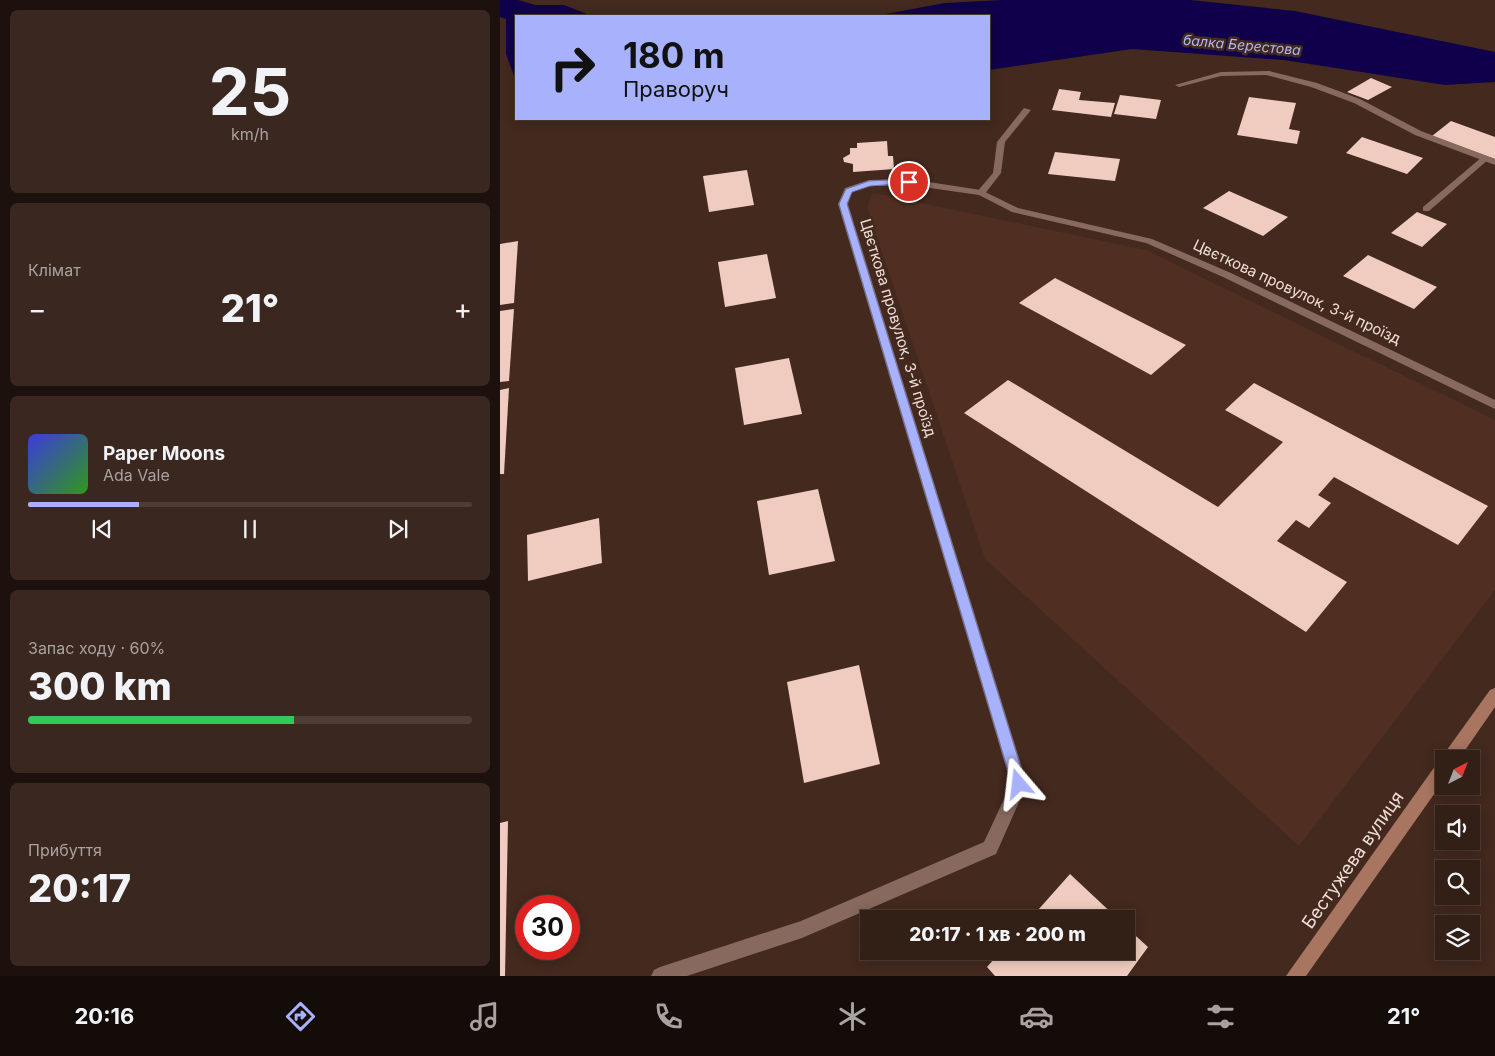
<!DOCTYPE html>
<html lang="uk">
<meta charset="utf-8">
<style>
:root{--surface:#321f16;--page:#3a271f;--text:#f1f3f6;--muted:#a8a2a1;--line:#4d3d35;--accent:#a7b1fc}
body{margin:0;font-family:Inter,sans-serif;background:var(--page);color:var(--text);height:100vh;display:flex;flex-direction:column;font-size:19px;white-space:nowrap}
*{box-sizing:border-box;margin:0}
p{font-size:16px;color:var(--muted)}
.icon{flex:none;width:28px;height:28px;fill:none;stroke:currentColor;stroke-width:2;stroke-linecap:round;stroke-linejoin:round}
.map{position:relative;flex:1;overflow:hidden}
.drawer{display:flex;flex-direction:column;gap:10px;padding:10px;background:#1c110c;width:500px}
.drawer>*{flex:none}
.top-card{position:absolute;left:15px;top:15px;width:475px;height:105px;border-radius:0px;box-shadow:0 2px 12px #0003,0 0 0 1px var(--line);background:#a7b1fc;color:#111;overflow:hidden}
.needle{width:32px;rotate:42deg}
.tools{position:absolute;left:935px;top:750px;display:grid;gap:10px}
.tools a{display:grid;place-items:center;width:45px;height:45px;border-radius:0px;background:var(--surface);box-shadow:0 2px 12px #0003,0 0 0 1px var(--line);font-size:25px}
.speed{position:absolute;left:15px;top:895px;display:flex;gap:10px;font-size:25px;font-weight:700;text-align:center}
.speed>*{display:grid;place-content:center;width:65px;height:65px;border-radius:50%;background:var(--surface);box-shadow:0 2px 12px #0003,0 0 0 1px var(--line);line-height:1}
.speed .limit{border:8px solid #d22;background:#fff;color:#111}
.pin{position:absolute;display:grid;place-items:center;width:42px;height:42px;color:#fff;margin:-21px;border:2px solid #fff;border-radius:50%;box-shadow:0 1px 5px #0007}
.me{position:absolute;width:55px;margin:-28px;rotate:343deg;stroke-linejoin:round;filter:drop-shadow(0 0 4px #0008)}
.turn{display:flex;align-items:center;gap:18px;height:105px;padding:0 25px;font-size:22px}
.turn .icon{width:65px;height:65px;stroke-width:2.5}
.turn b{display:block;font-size:35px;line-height:42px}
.big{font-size:38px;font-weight:800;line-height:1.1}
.drawer .tile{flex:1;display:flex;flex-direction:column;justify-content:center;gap:8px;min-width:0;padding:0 18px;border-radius:8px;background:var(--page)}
.drawer .dial{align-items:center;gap:0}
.dial b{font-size:65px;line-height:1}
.song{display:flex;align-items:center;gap:15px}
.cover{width:60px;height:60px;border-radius:8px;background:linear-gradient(135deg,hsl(240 70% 55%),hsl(110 70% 35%))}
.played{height:5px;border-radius:2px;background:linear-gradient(90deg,var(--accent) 25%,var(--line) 25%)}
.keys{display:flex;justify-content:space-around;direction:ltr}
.heat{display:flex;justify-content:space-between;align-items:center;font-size:28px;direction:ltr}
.charge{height:8px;border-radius:4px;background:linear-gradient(90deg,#34c759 60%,var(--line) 0)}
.trip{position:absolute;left:360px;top:910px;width:275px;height:50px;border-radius:0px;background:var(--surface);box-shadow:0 2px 12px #0003,0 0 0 1px var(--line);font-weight:800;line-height:50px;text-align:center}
.tab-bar{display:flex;height:80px;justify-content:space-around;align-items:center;background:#140c09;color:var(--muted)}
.tab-bar .icon{width:35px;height:35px}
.tab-bar .active{color:var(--accent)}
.tab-bar b{font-size:22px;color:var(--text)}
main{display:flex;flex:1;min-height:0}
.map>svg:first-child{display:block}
</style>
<main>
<section class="drawer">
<div class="tile dial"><b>25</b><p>km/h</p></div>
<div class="tile"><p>Клімат</p>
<div class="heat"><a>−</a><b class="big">21°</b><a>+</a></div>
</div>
<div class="tile">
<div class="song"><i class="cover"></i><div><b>Paper Moons</b><p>Ada Vale</p></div></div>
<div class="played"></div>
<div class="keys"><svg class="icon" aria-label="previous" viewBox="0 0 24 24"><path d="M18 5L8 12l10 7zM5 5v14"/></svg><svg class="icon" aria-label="pause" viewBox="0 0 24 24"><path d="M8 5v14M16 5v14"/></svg><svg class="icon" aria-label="next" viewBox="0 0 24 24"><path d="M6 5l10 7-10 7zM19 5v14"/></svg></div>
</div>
<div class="tile"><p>Запас ходу · 60%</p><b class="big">300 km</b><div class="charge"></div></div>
<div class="tile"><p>Прибуття</p><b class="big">20:17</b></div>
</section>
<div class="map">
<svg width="995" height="976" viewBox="0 0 995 976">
<rect width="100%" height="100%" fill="#43291e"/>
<polygon fill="#502f22" points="373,193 646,250 995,420 995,590 799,846 485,559 367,207"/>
<g fill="#10004b">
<polygon points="0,0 18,0 35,5 64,5 92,16 16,16 16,81 6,54 6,19 0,17"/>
<polygon points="502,0 690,0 795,11 995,52 995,82 945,85 784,60 632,49 489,70 489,16 375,16 445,3"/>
</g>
<g fill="#efccbf">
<polygon points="871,78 892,87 868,100 847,92"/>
<polygon points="559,89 581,92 579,100 615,103 611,117 552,110"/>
<polygon points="620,95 661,100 656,119 614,114"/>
<polygon points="749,97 796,103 789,129 800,131 797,144 737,135"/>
<polygon points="951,121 995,137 995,159 932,136"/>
<polygon points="862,137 923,158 907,174 846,153"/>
<polygon points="387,141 388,156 393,156 394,169 353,172 353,164 344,162 343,158 350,154 350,148 357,148 357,143"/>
<polygon points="555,152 620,159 615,181 548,174"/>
<polygon points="247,170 254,205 209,212 203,176"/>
<polygon points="729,191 788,217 763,236 703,208"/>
<polygon points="917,212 947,224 922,247 891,233"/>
<polygon points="18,241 14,303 0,305 0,244"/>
<polygon points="267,254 276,298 225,307 218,262"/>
<polygon points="868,255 937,287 914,309 843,276"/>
<polygon points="555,278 686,345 651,375 519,303"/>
<polygon points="14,309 9,381 0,382 0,311"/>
<polygon points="289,358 302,414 244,425 235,368"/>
<polygon points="508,380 718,507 783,442 725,410 754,383 988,506 958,545 834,477 818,495 831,503 809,528 796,520 777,541 847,582 806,632 464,413"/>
<polygon points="9,388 4,474 0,474 0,390"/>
<polygon points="318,489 335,561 269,575 257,501"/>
<polygon points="99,518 102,563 28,581 27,535"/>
<polygon points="359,665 380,764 304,783 287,682"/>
<polygon points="8,821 5,976 0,976 0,823"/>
<polygon points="570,874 618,919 530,919"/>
<polygon points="626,927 648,947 627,976 495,976 487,967 501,951 626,951"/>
</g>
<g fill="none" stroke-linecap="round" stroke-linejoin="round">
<g fill="#87695d" fill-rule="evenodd">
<polygon points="524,108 531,110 505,142 501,173 484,195 478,195 476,193 493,173 497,142"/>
<polygon points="982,157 989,159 929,211 923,211 923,207"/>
</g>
<g fill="#87695d" fill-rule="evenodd">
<polygon points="769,71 817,83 860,99 921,131 995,159 995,165 915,135 854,103 811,87 766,75 721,76 679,87 675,85 721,72"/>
<polygon points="409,179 481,190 518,208 652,239 731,273 995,400 995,409 723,277 646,243 512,212 479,195 409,185 370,186 352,192 348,204 527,784 496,854 302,938 187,976 151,976 154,970 160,967 301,921 484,842 511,784 338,204 345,188 369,180"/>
</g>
<polygon fill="#a87560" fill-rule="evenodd" points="995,688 995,707 959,759 944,759 944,780 806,976 786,976 938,762 943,760 944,754 990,690"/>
</g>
<polygon fill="#a7b1fc" stroke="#6d73a4" points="409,179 412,180 412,183 370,186 352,192 347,204 526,784 524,789 519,791 514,789 512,784 339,204 346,189 369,181"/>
<g text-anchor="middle" stroke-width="5" stroke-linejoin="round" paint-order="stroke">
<g font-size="14" font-style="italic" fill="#b1bafc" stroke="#43291e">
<text transform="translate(742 45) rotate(5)" y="5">балка Берестова</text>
</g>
<g font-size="15" fill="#eeddd6" stroke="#43291e">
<text transform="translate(797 292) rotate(25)" y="5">Цвєткова провулок, 3-й проїзд</text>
<text transform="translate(398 328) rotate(73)" y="5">Цвєткова провулок, 3-й проїзд</text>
</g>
<g font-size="18" fill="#eeddd6" stroke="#43291e">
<text transform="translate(853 860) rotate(-55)" y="6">Бестужева вулиця</text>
</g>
</g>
</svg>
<div class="tools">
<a><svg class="needle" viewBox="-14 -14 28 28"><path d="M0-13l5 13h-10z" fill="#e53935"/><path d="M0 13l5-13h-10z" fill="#a8a2a1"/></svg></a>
<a><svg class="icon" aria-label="sound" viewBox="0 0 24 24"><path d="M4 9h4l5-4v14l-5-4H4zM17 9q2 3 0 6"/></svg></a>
<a><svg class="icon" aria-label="search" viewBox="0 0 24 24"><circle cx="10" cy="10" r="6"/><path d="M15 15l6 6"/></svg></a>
<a><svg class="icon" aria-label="layers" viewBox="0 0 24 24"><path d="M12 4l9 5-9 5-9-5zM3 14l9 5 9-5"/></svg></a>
</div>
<div class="speed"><div class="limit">30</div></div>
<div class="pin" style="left:409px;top:182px;background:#d93025"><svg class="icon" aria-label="arrive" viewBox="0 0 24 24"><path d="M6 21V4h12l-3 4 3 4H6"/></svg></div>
<svg class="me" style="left:519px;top:784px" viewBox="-20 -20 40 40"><path d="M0-17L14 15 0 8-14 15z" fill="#a7b1fc" stroke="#fff" stroke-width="4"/></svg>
<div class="trip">20:17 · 1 хв · 200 m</div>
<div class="top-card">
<div class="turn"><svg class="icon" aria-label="right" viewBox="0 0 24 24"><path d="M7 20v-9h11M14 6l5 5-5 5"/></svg><div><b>180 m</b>Праворуч</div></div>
</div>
</div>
</main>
<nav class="tab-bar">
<b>20:16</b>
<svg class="icon active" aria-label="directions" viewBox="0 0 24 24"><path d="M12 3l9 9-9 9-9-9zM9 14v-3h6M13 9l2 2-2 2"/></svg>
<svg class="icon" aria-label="music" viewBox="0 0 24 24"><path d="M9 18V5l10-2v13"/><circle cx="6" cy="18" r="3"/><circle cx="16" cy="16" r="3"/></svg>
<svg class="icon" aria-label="phone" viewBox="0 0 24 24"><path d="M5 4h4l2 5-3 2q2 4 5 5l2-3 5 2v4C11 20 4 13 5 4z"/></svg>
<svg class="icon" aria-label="climate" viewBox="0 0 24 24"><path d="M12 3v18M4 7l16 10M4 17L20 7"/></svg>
<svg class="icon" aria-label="car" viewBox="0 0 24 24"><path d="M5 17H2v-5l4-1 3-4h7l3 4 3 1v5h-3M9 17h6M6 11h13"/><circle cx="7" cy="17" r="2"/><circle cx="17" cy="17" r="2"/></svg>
<svg class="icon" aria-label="filters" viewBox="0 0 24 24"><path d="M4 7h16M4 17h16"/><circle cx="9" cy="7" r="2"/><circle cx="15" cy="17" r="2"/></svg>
<b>21°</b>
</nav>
